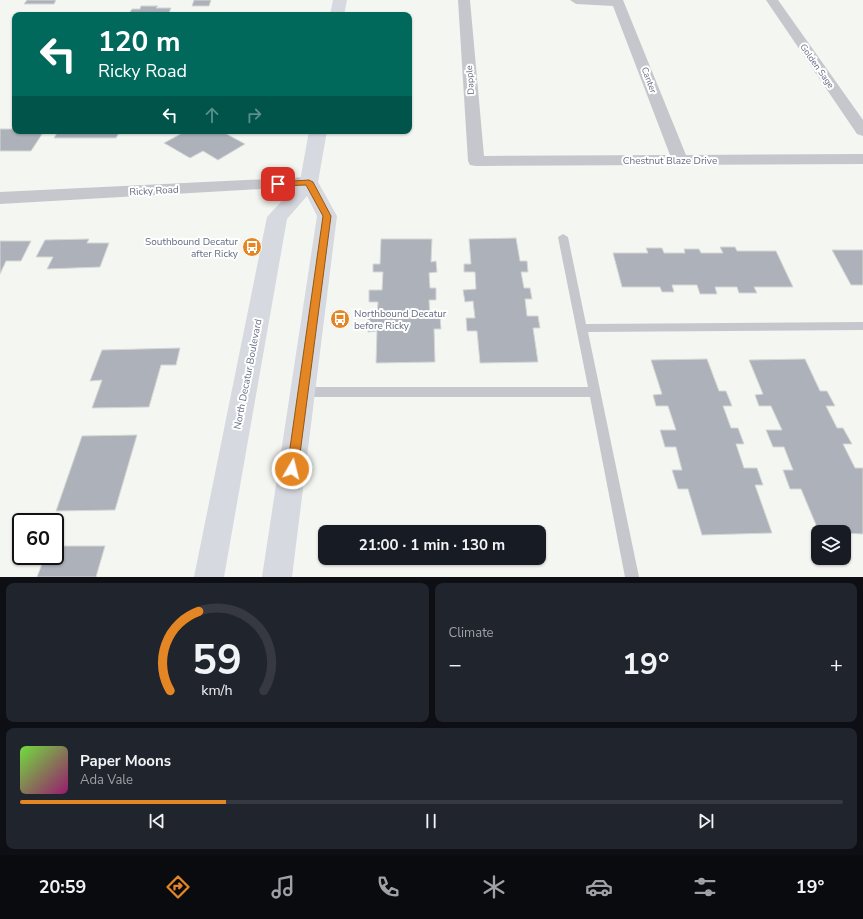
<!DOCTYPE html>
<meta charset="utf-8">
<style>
:root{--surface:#171b24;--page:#20242c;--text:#f1f3f6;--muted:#9ea1a6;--line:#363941;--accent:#e48623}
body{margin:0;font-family:"Nunito Sans",sans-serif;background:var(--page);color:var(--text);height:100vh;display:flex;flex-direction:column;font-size:15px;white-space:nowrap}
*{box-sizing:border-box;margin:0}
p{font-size:13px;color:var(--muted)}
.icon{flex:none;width:22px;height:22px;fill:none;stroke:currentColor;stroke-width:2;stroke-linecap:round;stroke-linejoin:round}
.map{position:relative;height:577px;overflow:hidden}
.side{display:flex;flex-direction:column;gap:6px;padding:6px;background:#0d0f14;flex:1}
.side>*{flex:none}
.banner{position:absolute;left:12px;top:12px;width:400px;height:122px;border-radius:8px;box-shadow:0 1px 3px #0004;background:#00695c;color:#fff;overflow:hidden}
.fabs{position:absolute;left:811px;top:525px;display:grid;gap:8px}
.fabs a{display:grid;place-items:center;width:40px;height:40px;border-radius:8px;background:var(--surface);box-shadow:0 1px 3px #0004;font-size:20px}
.speed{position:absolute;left:12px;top:513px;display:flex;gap:8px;font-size:20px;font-weight:700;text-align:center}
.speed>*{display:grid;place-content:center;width:52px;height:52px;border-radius:50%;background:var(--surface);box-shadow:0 1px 3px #0004;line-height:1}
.speed .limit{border:2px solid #111;border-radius:6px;background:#fff;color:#111}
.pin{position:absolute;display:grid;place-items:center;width:34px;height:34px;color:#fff;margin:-17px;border-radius:8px;box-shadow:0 2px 6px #0006}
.me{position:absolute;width:44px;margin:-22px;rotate:8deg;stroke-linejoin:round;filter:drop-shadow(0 0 3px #0008)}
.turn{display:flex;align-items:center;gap:14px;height:84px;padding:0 20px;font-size:18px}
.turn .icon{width:52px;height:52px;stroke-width:2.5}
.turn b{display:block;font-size:28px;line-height:34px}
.lanes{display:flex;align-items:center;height:38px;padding:0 20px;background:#0003;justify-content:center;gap:20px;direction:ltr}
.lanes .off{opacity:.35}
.big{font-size:30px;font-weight:700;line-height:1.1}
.side .card{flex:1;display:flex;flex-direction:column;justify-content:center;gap:6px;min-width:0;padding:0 14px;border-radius:8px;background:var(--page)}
.side .dial{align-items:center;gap:0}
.dial svg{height:104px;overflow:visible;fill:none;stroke:var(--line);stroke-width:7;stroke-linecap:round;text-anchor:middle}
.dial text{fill:var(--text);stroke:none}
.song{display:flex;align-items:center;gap:12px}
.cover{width:48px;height:48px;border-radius:6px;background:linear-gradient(135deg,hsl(100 70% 55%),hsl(320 70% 35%))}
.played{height:4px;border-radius:2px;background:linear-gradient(90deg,var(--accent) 25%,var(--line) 25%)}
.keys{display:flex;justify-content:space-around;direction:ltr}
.heat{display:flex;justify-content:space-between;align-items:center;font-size:22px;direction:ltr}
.side .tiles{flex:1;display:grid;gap:6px;grid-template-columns:1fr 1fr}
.card:last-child{grid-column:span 2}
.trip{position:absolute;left:318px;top:525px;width:228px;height:40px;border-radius:8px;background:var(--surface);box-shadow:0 1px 3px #0004;font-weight:700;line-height:40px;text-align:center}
.tab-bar{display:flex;height:64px;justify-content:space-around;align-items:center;background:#090b0e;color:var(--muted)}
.tab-bar .icon{width:28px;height:28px}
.tab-bar .selected{color:var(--accent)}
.tab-bar b{font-size:18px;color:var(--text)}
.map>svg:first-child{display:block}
</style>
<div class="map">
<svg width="863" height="577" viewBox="0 0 863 577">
<rect width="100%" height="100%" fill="#f4f6f2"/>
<g fill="#adb2ba" stroke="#d6d7d5">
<polygon points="27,0 56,0 54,4 24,4"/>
<polygon points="194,0 211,0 209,6 192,6"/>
<polygon points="141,6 158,6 156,8 171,8 168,15 128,15 132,9 140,9"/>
<polygon points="0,129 15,129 15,131 44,131 31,151 0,151"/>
<polygon points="58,131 120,131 116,138 54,138"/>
<polygon points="186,131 221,131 245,144 218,160 203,151 190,158 164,143"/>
<polygon points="516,238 520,261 527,261 528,272 521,272 524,288 530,288 532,299 525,299 527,316 538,316 540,328 533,328 538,362 480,363 477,331 467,331 466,318 475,318 473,301 465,302 463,290 476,289 475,272 464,272 464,264 471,264 469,239"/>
<polygon points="89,239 87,243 109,243 100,267 47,269 53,257 36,257 45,240"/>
<polygon points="381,239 432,239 431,262 436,261 437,272 429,273 430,288 436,288 436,300 429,300 430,317 440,316 441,329 434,329 435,362 376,363 377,331 368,332 368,318 377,318 378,302 369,302 369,290 382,290 383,272 373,272 373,264 380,264"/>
<polygon points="0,241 31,241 21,261 6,261 0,274"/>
<polygon points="720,247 735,247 737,251 776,251 793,287 754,287 757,293 739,293 737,287 715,287 717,294 700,294 697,285 672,285 674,292 662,292 660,287 622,287 613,253 648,253 646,248 662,248 664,253 685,253 684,249 699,249 701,253 723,253"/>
<polygon points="832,250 863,250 863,285 851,285"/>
<polygon points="180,348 176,365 161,365 149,407 92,408 102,380 90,381 102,350"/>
<polygon points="707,359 719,391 726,391 732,406 723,406 731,428 738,428 744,444 736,444 744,468 757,468 763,485 755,485 772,533 702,535 688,489 678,489 672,470 682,470 676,447 665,447 660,430 676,430 668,406 656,406 653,395 662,394 651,360"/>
<polygon points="805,359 820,391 827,391 835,406 826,406 837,428 843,428 852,444 843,444 855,468 863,468 863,534 819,532 801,489 790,489 783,470 793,470 784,447 773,447 766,430 782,430 771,406 759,406 755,395 763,394 749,360"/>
<polygon points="137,435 115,510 56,511 82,436"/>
<polygon points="55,546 105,546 96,577 37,577 45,556 55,556"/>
</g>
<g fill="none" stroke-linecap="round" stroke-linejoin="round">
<polygon fill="#c6c7cc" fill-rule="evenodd" points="563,234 568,237 586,324 863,322 863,330 588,332 639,577 625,577 590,397 303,397 299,395 297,392 299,389 303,387 588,387 558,237"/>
<g fill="#c6c7cc" fill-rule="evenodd">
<polygon points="458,0 470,0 484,156 670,155 613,6 576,4 570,0 623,0 686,155 863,154 863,164 476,166 470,165 468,161"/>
<polygon points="766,0 778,0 863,120 863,136 857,134"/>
<polygon points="309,177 315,178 318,182 315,186 0,204 0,192"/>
</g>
<g fill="#d6d9df" fill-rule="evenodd">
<polygon points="333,0 347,0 344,15 330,15"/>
<polygon points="309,131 327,131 318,182 337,216 292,577 262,577 317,216 307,196 287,219 224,577 194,577 267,217 300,181"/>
</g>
</g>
<polygon fill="#e48623" stroke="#945717" points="309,180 313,182 331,216 298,469 296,473 292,474 288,473 287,469 323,216 306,185 278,186 274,184 278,182"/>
<defs>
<g id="bus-disc" transform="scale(1)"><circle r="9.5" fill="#e48623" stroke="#fff"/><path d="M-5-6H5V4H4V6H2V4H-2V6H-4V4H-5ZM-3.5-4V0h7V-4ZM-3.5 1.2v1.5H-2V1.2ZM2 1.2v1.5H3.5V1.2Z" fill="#fff"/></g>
</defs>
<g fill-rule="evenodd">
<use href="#bus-disc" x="252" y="247"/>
<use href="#bus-disc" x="340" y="319"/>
</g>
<g text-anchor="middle" stroke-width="4" stroke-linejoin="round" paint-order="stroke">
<g font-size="9" fill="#646d83" stroke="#fff">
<text transform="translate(817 66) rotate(55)" y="3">Golden Sage</text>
<text transform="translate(470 80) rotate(-94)" y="3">Dapple</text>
<text transform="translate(649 80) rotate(69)" y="3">Canter</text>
</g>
<g font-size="10" fill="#646d83" stroke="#fff">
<text x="670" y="164">Chestnut Blaze Drive</text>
<text transform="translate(154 190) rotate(-3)" y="4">Ricky Road</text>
<text transform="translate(247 374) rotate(-79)" y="4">North Decatur Boulevard</text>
</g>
<g font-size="10" fill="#646d83" stroke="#fff" text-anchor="end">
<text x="238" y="245">Southbound Decatur<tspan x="238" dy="12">after Ricky</tspan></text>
<text x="354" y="317" text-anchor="start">Northbound Decatur<tspan x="354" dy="12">before Ricky</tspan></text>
</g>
</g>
</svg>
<div class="fabs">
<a><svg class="icon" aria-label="layers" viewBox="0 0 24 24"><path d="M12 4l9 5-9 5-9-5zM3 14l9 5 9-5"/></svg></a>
</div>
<div class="speed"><div class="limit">60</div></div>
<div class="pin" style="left:278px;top:184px;background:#d93025"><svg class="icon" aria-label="arrive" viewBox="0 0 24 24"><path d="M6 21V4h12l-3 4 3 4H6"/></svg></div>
<svg class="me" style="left:292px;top:469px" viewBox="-20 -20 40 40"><circle r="17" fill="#e48623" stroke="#fff" stroke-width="3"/><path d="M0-11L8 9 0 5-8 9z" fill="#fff"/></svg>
<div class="trip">21:00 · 1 min · 130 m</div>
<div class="banner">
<div class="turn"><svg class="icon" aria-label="left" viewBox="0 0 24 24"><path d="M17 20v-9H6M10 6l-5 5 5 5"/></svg><div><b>120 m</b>Ricky Road</div></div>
<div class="lanes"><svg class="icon" aria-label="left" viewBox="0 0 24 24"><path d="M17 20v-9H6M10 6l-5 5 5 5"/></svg><svg class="icon off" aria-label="ahead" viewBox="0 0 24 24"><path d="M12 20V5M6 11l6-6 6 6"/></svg><svg class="icon off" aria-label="right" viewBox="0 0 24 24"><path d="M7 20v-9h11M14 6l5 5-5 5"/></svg></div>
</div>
</div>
<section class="side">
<div class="tiles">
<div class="card dial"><svg viewBox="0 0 100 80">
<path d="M14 69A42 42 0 1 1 86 69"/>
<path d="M14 69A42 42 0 0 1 36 8" stroke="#e48623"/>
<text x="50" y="56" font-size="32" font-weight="700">59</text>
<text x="50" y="72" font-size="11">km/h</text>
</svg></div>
<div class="card"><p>Climate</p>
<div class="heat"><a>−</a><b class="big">19°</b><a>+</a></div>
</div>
<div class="card">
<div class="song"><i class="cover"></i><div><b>Paper Moons</b><p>Ada Vale</p></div></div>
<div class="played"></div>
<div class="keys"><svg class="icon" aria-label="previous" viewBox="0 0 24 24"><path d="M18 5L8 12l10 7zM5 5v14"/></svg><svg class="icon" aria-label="pause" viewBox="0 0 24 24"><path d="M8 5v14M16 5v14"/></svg><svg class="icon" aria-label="next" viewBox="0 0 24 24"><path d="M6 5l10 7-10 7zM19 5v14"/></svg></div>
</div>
</div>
</section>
<nav class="tab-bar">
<b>20:59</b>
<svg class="icon selected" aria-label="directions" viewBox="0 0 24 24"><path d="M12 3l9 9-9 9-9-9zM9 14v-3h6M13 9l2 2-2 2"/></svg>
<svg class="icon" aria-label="music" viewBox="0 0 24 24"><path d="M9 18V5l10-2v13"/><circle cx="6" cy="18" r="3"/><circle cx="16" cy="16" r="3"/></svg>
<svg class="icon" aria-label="phone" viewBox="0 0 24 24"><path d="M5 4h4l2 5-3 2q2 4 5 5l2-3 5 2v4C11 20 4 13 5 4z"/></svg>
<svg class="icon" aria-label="climate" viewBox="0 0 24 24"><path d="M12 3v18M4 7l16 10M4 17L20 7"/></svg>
<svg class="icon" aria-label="car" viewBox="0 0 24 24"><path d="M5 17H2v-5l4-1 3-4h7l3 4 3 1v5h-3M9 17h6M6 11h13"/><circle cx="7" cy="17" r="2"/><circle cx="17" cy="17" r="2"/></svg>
<svg class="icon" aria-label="filters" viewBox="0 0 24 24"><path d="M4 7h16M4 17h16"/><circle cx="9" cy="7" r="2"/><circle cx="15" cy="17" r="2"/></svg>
<b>19°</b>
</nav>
